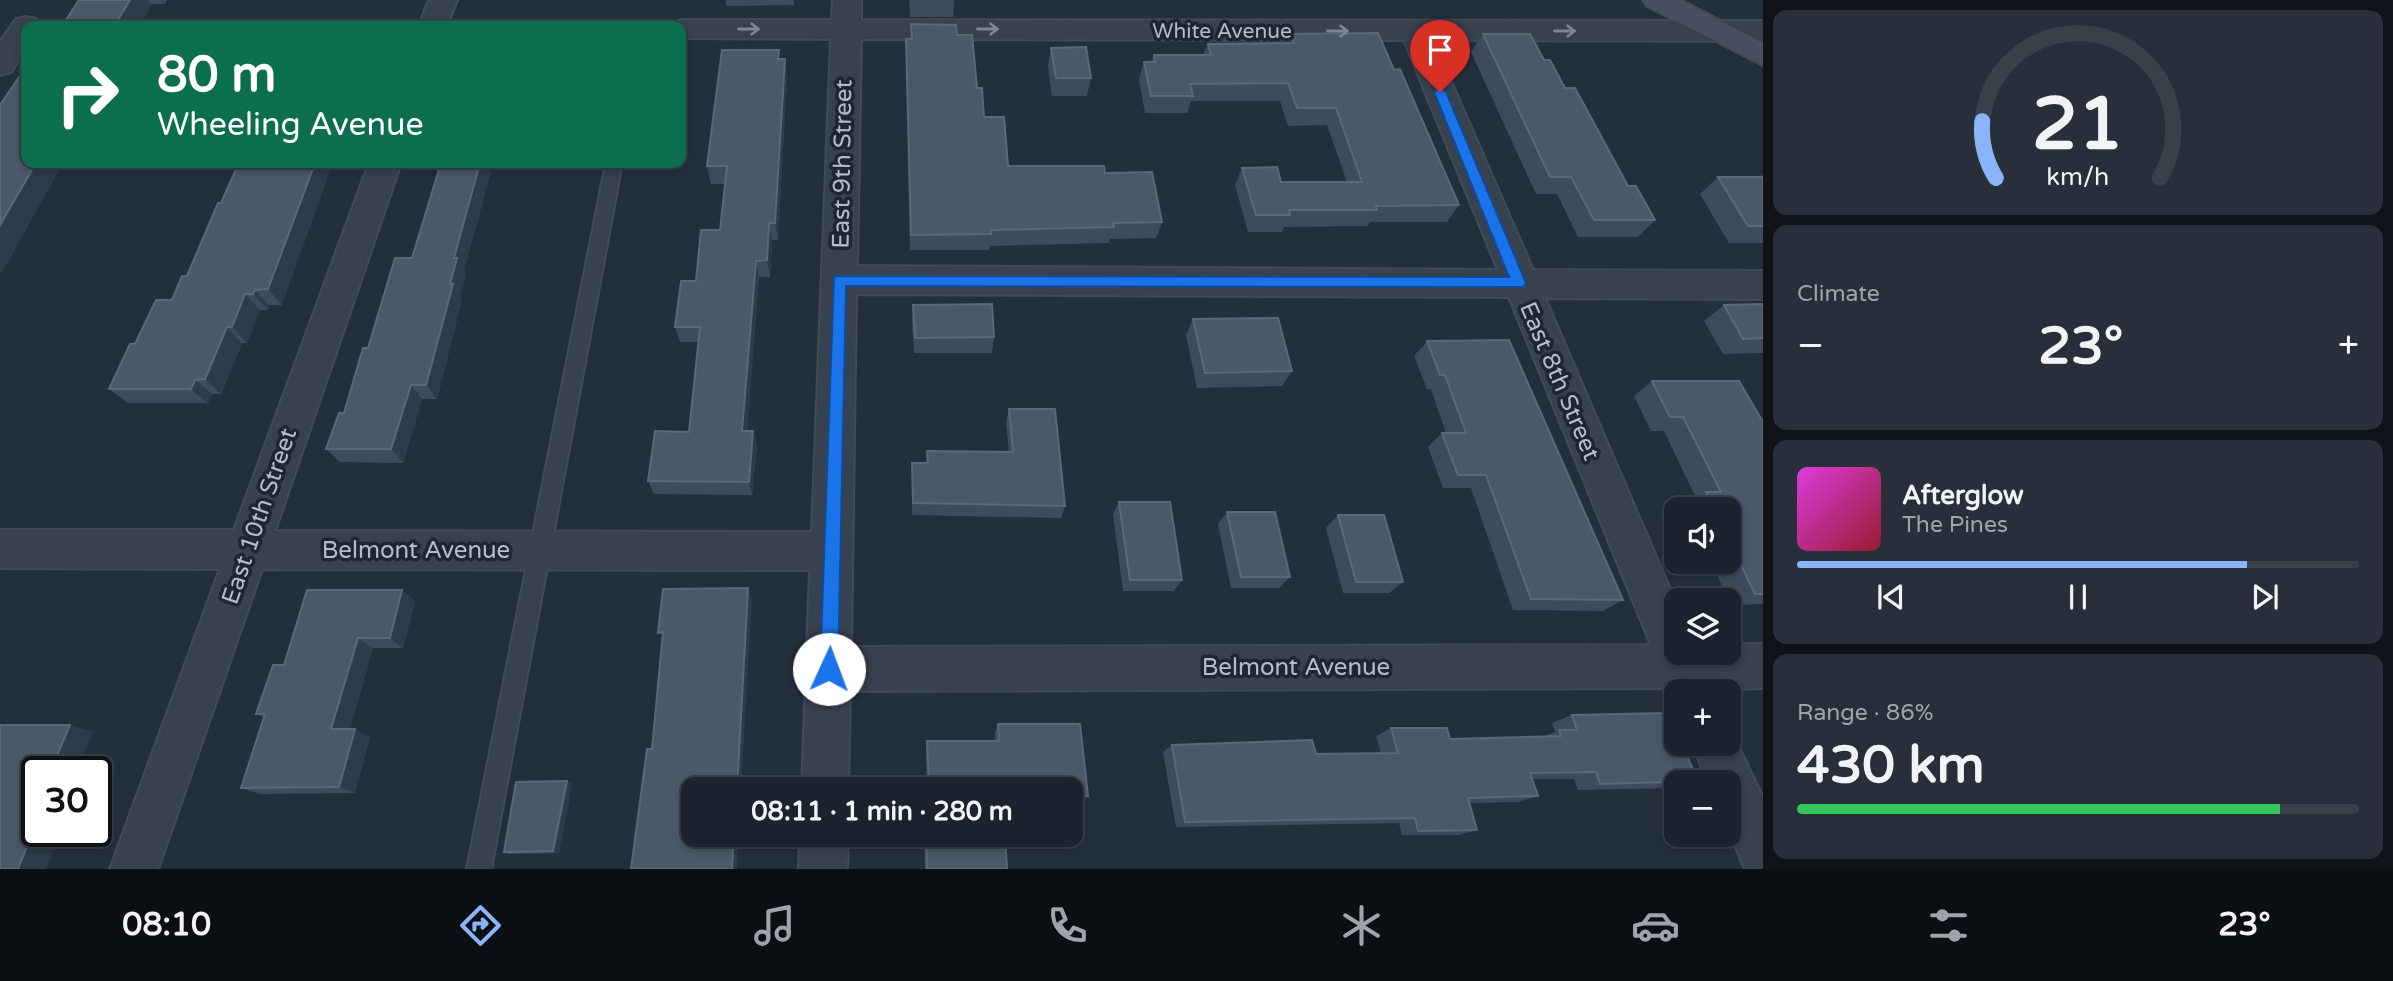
<!DOCTYPE html>
<meta charset="utf-8">
<style>
:root{--surface:#1b232e;--page:#282f3a;--text:#f1f3f6;--muted:#a0a4aa;--line:#39404a;--accent:#8ab4f8}
body{margin:0;font-family:"Varela Round",sans-serif;background:var(--page);color:var(--text);height:100vh;display:flex;flex-direction:column;font-size:26px;white-space:nowrap}
*{box-sizing:border-box;margin:0}
p{font-size:23px;color:var(--muted)}
.icon{flex:none;width:38px;height:38px;fill:none;stroke:currentColor;stroke-width:2;stroke-linecap:round;stroke-linejoin:round}
.map{position:relative;flex:1;overflow:hidden}
.sheet{display:flex;flex-direction:column;gap:10px;padding:10px;background:#0f1319;width:630px}
.sheet>*{flex:none}
.hud{position:absolute;left:21px;top:21px;width:665px;height:147px;border-radius:14px;box-shadow:0 4px 10px #0003,0 0 0 2px var(--line);background:#0b6e4f;color:#fff;overflow:hidden}
.tools{position:absolute;left:1664px;top:497px;display:grid;gap:14px}
.tools a{display:grid;place-items:center;width:77px;height:77px;border-radius:14px;background:var(--surface);box-shadow:0 4px 10px #0003,0 0 0 2px var(--line);font-size:35px}
.speed{position:absolute;left:21px;top:756px;display:flex;gap:14px;font-size:35px;font-weight:700;text-align:center}
.speed>*{display:grid;place-content:center;width:91px;height:91px;border-radius:50%;background:var(--surface);box-shadow:0 4px 10px #0003,0 0 0 2px var(--line);line-height:1}
.speed .limit{border:4px solid #111;border-radius:10px;background:#fff;color:#111}
.pin{position:absolute;display:grid;place-items:center;width:60px;height:60px;color:#fff;margin:-72px -30px;border-radius:50% 50% 50% 0;rotate:-45deg;box-shadow:0 0 7px #0007}
.pin .icon{rotate:45deg}
.me{position:absolute;width:77px;margin:-38px;rotate:2deg;stroke-linejoin:round;filter:drop-shadow(0 0 5px #0008)}
.turn{display:flex;align-items:center;gap:24px;height:147px;padding:0 21px;font-size:32px}
.turn .icon{width:91px;height:91px;stroke-width:2.5}
.turn b{display:block;font-size:49px;line-height:60px}
.big{font-size:52px;font-weight:800;line-height:1.1}
.sheet .widget{flex:1;display:flex;flex-direction:column;justify-content:center;gap:10px;min-width:0;padding:0 24px;border-radius:14px;background:var(--page)}
.sheet .dial{align-items:center;gap:0}
.dial svg{height:182px;overflow:visible;fill:none;stroke:var(--line);stroke-width:7;stroke-linecap:round;text-anchor:middle}
.dial text{fill:var(--text);stroke:none}
.song{display:flex;align-items:center;gap:21px}
.cover{width:84px;height:84px;border-radius:10px;background:linear-gradient(135deg,hsl(300 70% 55%),hsl(350 70% 35%))}
.played{height:7px;border-radius:4px;background:linear-gradient(90deg,var(--accent) 80%,var(--line) 80%)}
.keys{display:flex;justify-content:space-around;direction:ltr}
.heat{display:flex;justify-content:space-between;align-items:center;font-size:38px;direction:ltr}
.charge{height:10px;border-radius:5px;background:linear-gradient(90deg,#34c759 86%,var(--line) 0)}
.trip{position:absolute;left:681px;top:777px;width:402px;height:70px;border-radius:14px;background:var(--surface);box-shadow:0 4px 10px #0003,0 0 0 2px var(--line);font-weight:800;line-height:70px;text-align:center}
.tabs{display:flex;height:112px;justify-content:space-around;align-items:center;background:#0b0e12;color:var(--muted)}
.tabs .icon{width:49px;height:49px}
.tabs .active{color:var(--accent)}
.tabs b{font-size:32px;color:var(--text)}
main{display:flex;flex:1;min-height:0}
.map>svg:first-child{display:block}
</style>
<main>
<div class="map">
<svg width="1763" height="869" viewBox="0 0 1763 869">
<rect width="100%" height="100%" fill="#242f3e"/>
<g fill="none" stroke-linecap="round" stroke-linejoin="round">
<g stroke="#414a57" stroke-width="4">
<polygon id="lane" points="606,163 622,163 491,869 467,869"/>
</g>
<g stroke="#414a57" stroke-width="4">
<g id="street">
<polygon points="429,0 457,0 447,26 419,26"/>
<path d="M833,0H861V20L1763,21V41L1433,40L1533,270L1763,271V299L1545,298L1676,603V653H1729V644H1763V688L1676,691V704L1669,688L850,691L848,789H802L810,570L262,569L158,869H110L220,569L0,568V530H234L369,163H401L275,531L812,532L831,39L681,38V26H668L681,20H832ZM861,39L1404,40L1498,270L857,266ZM856,294L1509,297L1651,645L851,647Z"/>
<polygon points="26,17 36,19 40,26 26,26 26,48 11,72 0,75 0,42 16,19"/>
<polygon points="1729,727 1763,798 1763,869 1745,869 1729,831 1729,782 1708,782 1692,744 1729,744"/>
<polygon points="800,835 848,835 847,869 799,869"/>
</g>
</g>
<g stroke="#414a57" stroke-width="4">
<polygon id="secondary" points="1643,0 1680,0 1763,43 1763,65 1647,6"/>
</g>
<use href="#lane" fill="#38414e" fill-rule="evenodd"/>
<use href="#street" fill="#38414e" fill-rule="evenodd"/>
<use href="#secondary" fill="#465061" fill-rule="evenodd"/>
</g>
<g fill="#3f4b5c">
<polygon points="79,0 167,0 165,4 152,4 139,26 62,26"/>
<polygon points="726,0 794,0 794,5 726,6"/>
<polygon points="909,0 954,0 953,17 910,17"/>
<polygon points="911,24 957,35 977,88 984,117 1008,166 1105,173 1162,222 1156,238 1110,239 1109,243 990,246 989,250 910,250 906,56 906,39 911,39"/>
<polygon points="1291,34 1394,70 1459,205 1447,222 1370,222 1367,226 1284,227 1282,232 1248,232 1235,185 1242,168 1281,182 1347,182 1327,125 1288,126 1280,101 1191,101 1187,113 1145,113 1139,80 1144,62 1151,62 1154,55 1203,55 1208,44 1287,43"/>
<polygon points="1483,34 1544,60 1565,88 1628,186 1655,220 1638,237 1578,237 1557,194 1536,194 1471,52"/>
<polygon points="1051,48 1091,78 1087,96 1052,96 1048,66"/>
<polygon points="780,59 787,77 778,240 772,240 770,277 759,277 747,431 753,431 757,445 752,495 654,494 648,481 689,432 698,342 680,342 675,327 720,230 725,184 711,184 707,166"/>
<polygon points="441,163 489,163 492,168 464,270 466,274 460,297 462,300 437,399 422,399 403,463 340,462 326,449 344,413 368,348 412,258"/>
<polygon points="1762,175 1763,175 1763,243 1729,243 1700,194 1718,177 1759,177"/>
<polygon points="221,203 282,305 269,305 268,310 260,310 247,343 242,343 221,394 212,394 208,403 128,403 109,389 135,344 172,300 187,276"/>
<polygon points="1763,304 1763,353 1723,354 1704,321 1724,305"/>
<polygon points="913,305 994,337 992,353 914,353 912,321"/>
<polygon points="1193,319 1292,371 1282,386 1197,388 1186,335"/>
<polygon points="1427,341 1623,600 1603,611 1513,610 1471,488 1443,488 1428,447 1442,433 1446,433 1431,389 1427,389 1414,356"/>
<polygon points="1652,381 1763,422 1763,604 1731,605 1711,562 1729,562 1729,509 1687,509 1685,505 1696,498 1664,431 1651,431 1634,396"/>
<polygon points="1009,409 1065,506 1061,518 912,515 912,463 926,463 927,451 1009,452 1006,422"/>
<polygon points="1119,502 1182,580 1174,591 1123,591 1113,514"/>
<polygon points="1227,512 1290,577 1279,588 1231,588 1218,524"/>
<polygon points="1338,515 1403,582 1389,593 1343,593 1326,528"/>
<polygon points="415,601 403,648 373,648 350,729 370,737 355,793 260,794 241,788 264,717 256,714 284,665"/>
<polygon points="1572,715 1698,781 1676,782 1676,787 1673,788 1578,790 1574,779 1532,779 1538,796 1518,802 1469,803 1477,830 1459,835 1402,835 1399,823 1176,827 1163,752 1172,745 1316,754 1381,753 1376,736 1391,728 1450,739 1543,737 1555,732 1552,723"/>
<polygon points="998,724 1088,796 1082,802 1071,802 1071,789 927,789 926,749 927,741 995,741 995,732"/>
<polygon points="567,781 572,784 559,853 510,854 504,852"/>
<polygon points="924,835 1005,835 1007,869 925,869"/>
</g>
<g fill="#2f3b4b">
<polygon points="130,0 148,0 152,4 139,26 114,26"/>
<polygon points="785,59 787,77 778,240 775,223"/>
<polygon points="36,163 63,163 2,273 0,272 0,225"/>
<polygon points="315,163 333,163 282,305 268,289"/>
<polygon points="480,163 489,163 492,168 464,270 466,274 460,297 462,300 437,399 426,385 450,284 454,258"/>
<polygon points="769,223 772,240 770,277 767,260"/>
<polygon points="756,261 759,277 746,445 742,431"/>
<polygon points="255,290 269,305 268,310 253,294"/>
<polygon points="245,294 260,310 247,343 232,327"/>
<polygon points="227,327 242,343 221,394 205,379"/>
<polygon points="195,380 212,394 208,403 191,389"/>
<polygon points="411,385 422,399 403,463 391,449"/>
<polygon points="753,431 757,445 752,495 749,482"/>
<polygon points="748,588 752,599 741,789 737,789"/>
<polygon points="402,590 415,601 403,648 390,638"/>
<polygon points="358,638 373,648 348,737 331,729"/>
<polygon points="70,725 93,732 77,772 50,772"/>
<polygon points="355,729 370,737 355,793 339,787"/>
<polygon points="567,781 572,784 559,853 553,851"/>
<polygon points="37,802 37,831 61,831 46,869 18,869 28,824"/>
<polygon points="734,835 739,835 737,869 732,869"/>
</g>
<g fill="#4b5868" stroke="#5c6777" stroke-width="2">
<polygon points="79,0 130,0 114,26 62,26"/>
<polygon points="911,24 956,25 957,35 972,35 977,88 982,88 984,117 1004,117 1008,166 1104,166 1105,173 1152,172 1162,222 1113,223 1114,227 991,230 991,234 911,235 906,39 912,39"/>
<polygon points="1378,33 1394,70 1400,69 1459,205 1376,206 1377,210 1289,210 1290,215 1256,215 1242,168 1277,167 1281,182 1362,182 1336,108 1297,108 1288,83 1190,84 1193,96 1151,96 1144,62 1155,62 1154,55 1211,55 1208,44 1294,43 1291,34"/>
<polygon points="1483,34 1530,34 1544,60 1550,60 1565,88 1575,88 1628,186 1636,186 1655,220 1594,220 1571,177 1550,177"/>
<polygon points="1086,47 1091,78 1056,78 1051,48"/>
<polygon points="722,50 779,50 778,59 785,59 775,223 769,223 767,260 756,261 742,431 753,431 749,482 648,481 655,431 689,432 700,327 675,327 681,281 696,281 701,230 720,230 727,166 707,166"/>
<polygon points="26,67 26,163 36,163 0,225 0,105"/>
<polygon points="246,163 315,163 268,289 255,290 253,294 245,294 232,327 227,327 205,379 195,380 191,389 109,389 130,344 135,344 156,300 172,300 182,276 187,276 218,203 221,203 237,167 244,167"/>
<polygon points="441,163 480,163 454,258 457,258 450,284 453,284 426,385 411,385 391,449 326,449 339,413 344,413 363,348 368,348 395,258 412,258"/>
<polygon points="1718,177 1763,177 1763,226 1748,226"/>
<polygon points="992,304 994,337 915,338 913,305"/>
<polygon points="1763,304 1763,338 1743,339 1724,305"/>
<polygon points="1278,318 1292,371 1205,373 1193,319"/>
<polygon points="1509,340 1623,600 1531,599 1486,475 1458,475 1442,433 1466,433 1445,375 1440,375 1427,341"/>
<polygon points="1652,381 1739,381 1763,422 1763,594 1755,594 1729,540 1729,509 1714,509 1706,492 1721,492 1683,417 1670,417"/>
<polygon points="1009,409 1055,409 1065,506 913,503 912,463 928,463 927,451 1013,452"/>
<polygon points="1119,502 1170,502 1182,580 1130,580"/>
<polygon points="1227,512 1275,512 1290,577 1241,577"/>
<polygon points="1338,515 1384,515 1403,582 1356,582"/>
<polygon points="748,588 737,789 693,789 693,835 734,835 732,869 631,869 647,749 652,749 663,632 658,633 663,589"/>
<polygon points="307,590 402,590 390,638 358,638 331,729 355,729 339,787 241,788 265,714 256,714 273,665 284,665"/>
<polygon points="1668,713 1676,732 1676,744 1682,744 1698,781 1600,784 1596,772 1530,773 1538,796 1468,798 1477,830 1418,831 1415,818 1185,822 1172,745 1312,740 1316,754 1398,753 1391,728 1447,728 1450,739 1561,736 1559,730 1577,730 1572,715"/>
<polygon points="998,724 1080,724 1088,796 1071,796 1071,789 929,789 927,741 999,741"/>
<polygon points="0,725 70,725 50,772 37,772 37,802 28,824 36,824 18,869 0,869"/>
<polygon points="567,781 553,851 504,852 516,782"/>
<polygon points="926,835 1005,835 1007,869 927,869"/>
</g>
<defs><path id="oneway-shaft" d="M-6 0H5M1.5-3L5.5 0L1.5 3" fill="none" stroke-width="1.6" stroke-linecap="round" stroke-linejoin="round" transform="scale(1.75)"/></defs>
<g stroke="#7c8592">
<use href="#oneway-shaft" transform="translate(749 29)"/>
<use href="#oneway-shaft" transform="translate(988 29)"/>
<use href="#oneway-shaft" transform="translate(1338 31)"/>
<use href="#oneway-shaft" transform="translate(1565 31)"/>
</g>
<polygon fill="#1a73e8" stroke="#114b97" stroke-width="2" points="1440,88 1446,92 1526,283 1524,287 846,286 838,669 835,675 829,678 822,675 820,669 834,276 1509,277 1434,92"/>
<g text-anchor="middle" stroke-width="7" stroke-linejoin="round" paint-order="stroke">
<g font-size="21" fill="#b4bcc9" stroke="#1d2633">
<text x="1222" y="38">White Avenue</text>
</g>
<g font-size="24" fill="#b4bcc9" stroke="#1d2633">
<text transform="translate(842 164) rotate(-89)" y="8">East 9th Street</text>
<text transform="translate(1560 381) rotate(67)" y="8">East 8th Street</text>
<text transform="translate(259 516) rotate(-71)" y="8">East 10th Street</text>
<text x="416" y="558">Belmont Avenue</text>
<text x="1296" y="675">Belmont Avenue</text>
</g>
</g>
</svg>
<div class="tools">
<a><svg class="icon" aria-label="sound" viewBox="0 0 24 24"><path d="M4 9h4l5-4v14l-5-4H4zM17 9q2 3 0 6"/></svg></a>
<a><svg class="icon" aria-label="layers" viewBox="0 0 24 24"><path d="M12 4l9 5-9 5-9-5zM3 14l9 5 9-5"/></svg></a>
<a>+</a>
<a>−</a>
</div>
<div class="speed"><div class="limit">30</div></div>
<div class="pin" style="left:1440px;top:92px;background:#d93025"><svg class="icon" aria-label="arrive" viewBox="0 0 24 24"><path d="M6 21V4h12l-3 4 3 4H6"/></svg></div>
<svg class="me" style="left:829px;top:669px" viewBox="-20 -20 40 40"><circle r="19" fill="#fff"/><path d="M0-13L10 11 0 6-10 11z" fill="#1a73e8"/></svg>
<div class="trip">08:11 · 1 min · 280 m</div>
<div class="hud">
<div class="turn"><svg class="icon" aria-label="right" viewBox="0 0 24 24"><path d="M7 20v-9h11M14 6l5 5-5 5"/></svg><div><b>80 m</b>Wheeling Avenue</div></div>
</div>
</div>
<section class="sheet">
<div class="widget dial"><svg viewBox="0 0 100 80">
<path d="M14 69A42 42 0 1 1 86 69"/>
<path d="M14 69A42 42 0 0 1 8 44" stroke="#8ab4f8"/>
<text x="50" y="56" font-size="32" font-weight="700">21</text>
<text x="50" y="72" font-size="11">km/h</text>
</svg></div>
<div class="widget"><p>Climate</p>
<div class="heat"><a>−</a><b class="big">23°</b><a>+</a></div>
</div>
<div class="widget">
<div class="song"><i class="cover"></i><div><b>Afterglow</b><p>The Pines</p></div></div>
<div class="played"></div>
<div class="keys"><svg class="icon" aria-label="previous" viewBox="0 0 24 24"><path d="M18 5L8 12l10 7zM5 5v14"/></svg><svg class="icon" aria-label="pause" viewBox="0 0 24 24"><path d="M8 5v14M16 5v14"/></svg><svg class="icon" aria-label="next" viewBox="0 0 24 24"><path d="M6 5l10 7-10 7zM19 5v14"/></svg></div>
</div>
<div class="widget"><p>Range · 86%</p><b class="big">430 km</b><div class="charge"></div></div>
</section>
</main>
<nav class="tabs">
<b>08:10</b>
<svg class="icon active" aria-label="directions" viewBox="0 0 24 24"><path d="M12 3l9 9-9 9-9-9zM9 14v-3h6M13 9l2 2-2 2"/></svg>
<svg class="icon" aria-label="music" viewBox="0 0 24 24"><path d="M9 18V5l10-2v13"/><circle cx="6" cy="18" r="3"/><circle cx="16" cy="16" r="3"/></svg>
<svg class="icon" aria-label="phone" viewBox="0 0 24 24"><path d="M5 4h4l2 5-3 2q2 4 5 5l2-3 5 2v4C11 20 4 13 5 4z"/></svg>
<svg class="icon" aria-label="climate" viewBox="0 0 24 24"><path d="M12 3v18M4 7l16 10M4 17L20 7"/></svg>
<svg class="icon" aria-label="car" viewBox="0 0 24 24"><path d="M5 17H2v-5l4-1 3-4h7l3 4 3 1v5h-3M9 17h6M6 11h13"/><circle cx="7" cy="17" r="2"/><circle cx="17" cy="17" r="2"/></svg>
<svg class="icon" aria-label="filters" viewBox="0 0 24 24"><path d="M4 7h16M4 17h16"/><circle cx="9" cy="7" r="2"/><circle cx="15" cy="17" r="2"/></svg>
<b>23°</b>
</nav>
